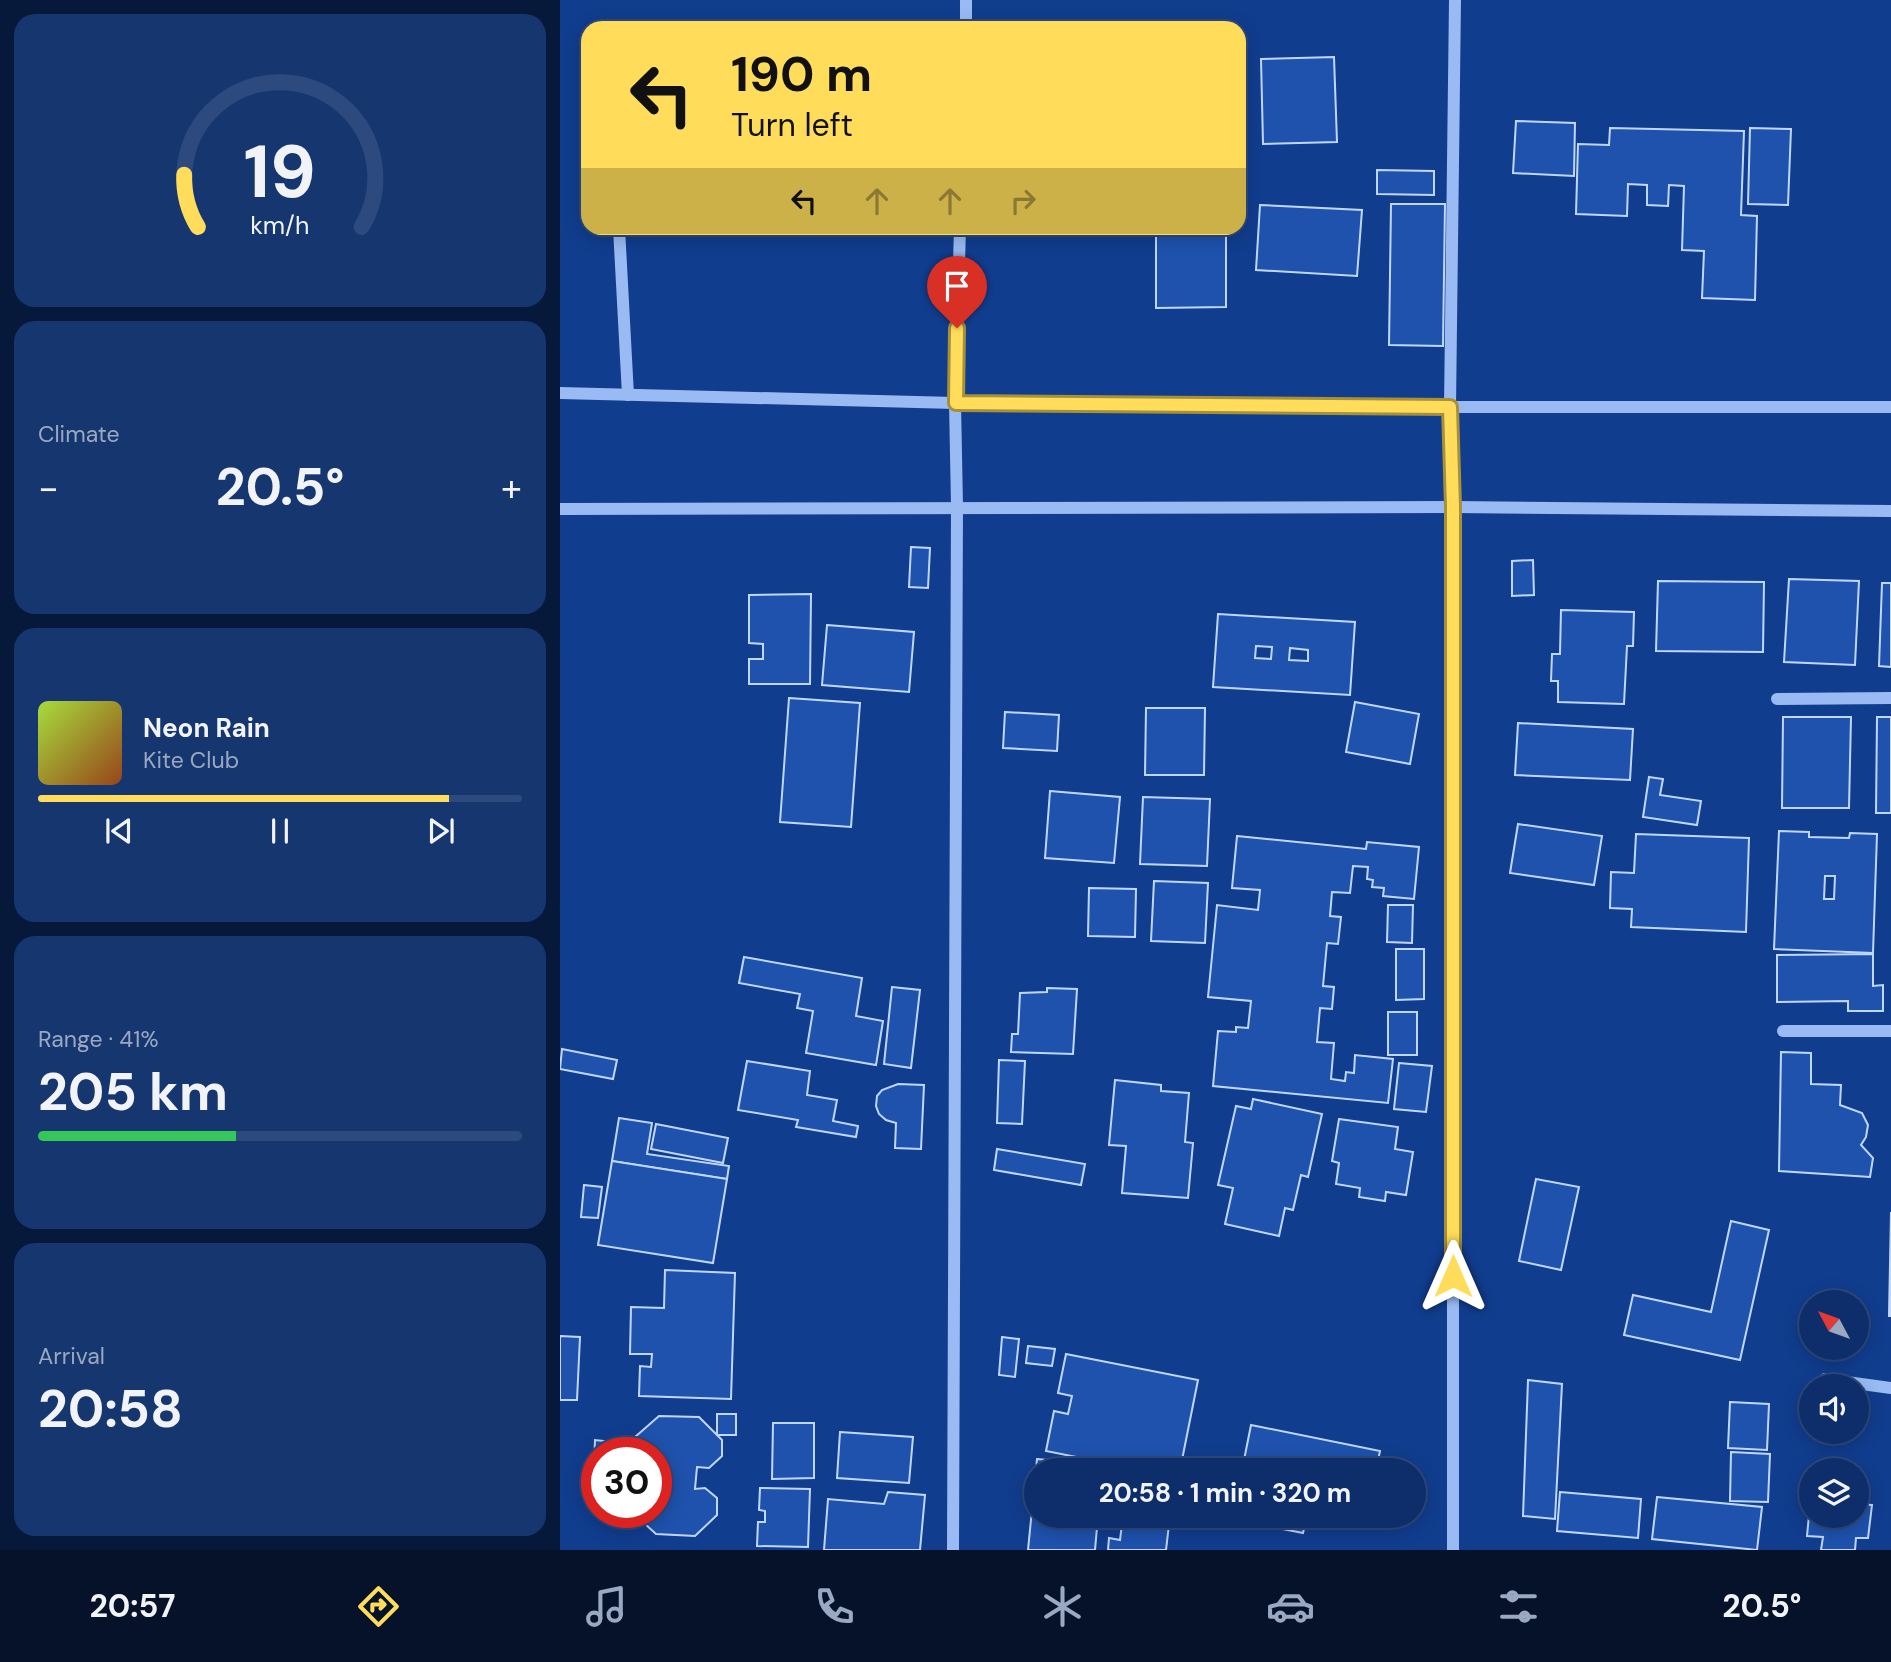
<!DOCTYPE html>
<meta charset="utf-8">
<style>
:root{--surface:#0d2e6a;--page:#163670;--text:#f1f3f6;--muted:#9aa8c1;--line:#2d4a7e;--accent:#ffdd5a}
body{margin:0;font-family:"DM Sans",sans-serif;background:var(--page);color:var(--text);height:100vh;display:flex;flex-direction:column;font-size:26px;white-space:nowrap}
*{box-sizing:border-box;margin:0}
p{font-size:23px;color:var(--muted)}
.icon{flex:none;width:38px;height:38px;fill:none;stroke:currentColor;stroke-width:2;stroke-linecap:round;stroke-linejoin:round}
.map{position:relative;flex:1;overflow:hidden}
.side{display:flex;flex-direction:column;gap:14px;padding:14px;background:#07193a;width:560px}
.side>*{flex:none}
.guide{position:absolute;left:21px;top:21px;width:665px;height:214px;border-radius:21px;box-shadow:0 4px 18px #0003,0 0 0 2px var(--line);background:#ffdd5a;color:#111;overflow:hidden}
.needle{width:46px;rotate:311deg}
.controls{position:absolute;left:1239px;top:1290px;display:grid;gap:14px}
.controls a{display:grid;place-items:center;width:70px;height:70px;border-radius:50%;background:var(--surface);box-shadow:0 4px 18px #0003,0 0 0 2px var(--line);font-size:35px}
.speed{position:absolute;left:21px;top:1437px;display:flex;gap:14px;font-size:35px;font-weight:700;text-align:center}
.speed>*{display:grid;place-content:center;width:91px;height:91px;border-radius:50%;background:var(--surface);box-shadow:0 4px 18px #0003,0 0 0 2px var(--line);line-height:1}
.speed .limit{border:10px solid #d22;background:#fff;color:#111}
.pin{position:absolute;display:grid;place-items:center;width:60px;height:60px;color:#fff;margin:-72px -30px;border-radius:50% 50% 50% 0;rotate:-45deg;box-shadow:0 0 7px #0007}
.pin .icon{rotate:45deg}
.me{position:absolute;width:77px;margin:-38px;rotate:0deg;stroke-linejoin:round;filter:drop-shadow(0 0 5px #0008)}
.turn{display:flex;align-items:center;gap:24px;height:147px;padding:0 35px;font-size:32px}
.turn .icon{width:91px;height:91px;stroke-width:2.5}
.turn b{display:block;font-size:49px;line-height:60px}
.lanes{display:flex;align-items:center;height:66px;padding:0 35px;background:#0003;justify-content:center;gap:35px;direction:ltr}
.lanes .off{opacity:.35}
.big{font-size:52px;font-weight:700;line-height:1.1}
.side .widget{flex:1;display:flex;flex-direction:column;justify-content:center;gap:10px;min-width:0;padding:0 24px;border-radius:21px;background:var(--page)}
.side .dial{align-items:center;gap:0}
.dial svg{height:182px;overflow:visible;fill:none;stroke:var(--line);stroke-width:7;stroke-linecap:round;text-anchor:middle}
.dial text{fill:var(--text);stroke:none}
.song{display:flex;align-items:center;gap:21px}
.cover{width:84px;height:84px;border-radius:10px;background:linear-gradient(135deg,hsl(80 70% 55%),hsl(20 70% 35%))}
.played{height:7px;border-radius:4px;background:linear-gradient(90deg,var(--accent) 85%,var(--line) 85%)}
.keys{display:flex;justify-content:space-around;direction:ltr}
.heat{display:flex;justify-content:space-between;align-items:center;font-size:38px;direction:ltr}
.charge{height:10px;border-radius:5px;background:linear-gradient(90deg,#34c759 41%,var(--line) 0)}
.trip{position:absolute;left:464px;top:1458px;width:402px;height:70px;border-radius:35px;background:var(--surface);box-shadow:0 4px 18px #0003,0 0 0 2px var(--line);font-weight:700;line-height:70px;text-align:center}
.tabs{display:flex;height:112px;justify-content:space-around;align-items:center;background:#05122a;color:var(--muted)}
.tabs .icon{width:49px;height:49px}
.tabs .selected{color:var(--accent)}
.tabs b{font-size:32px;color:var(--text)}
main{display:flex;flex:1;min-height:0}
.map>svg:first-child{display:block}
</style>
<main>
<section class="side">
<div class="widget dial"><svg viewBox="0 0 100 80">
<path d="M14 69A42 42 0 1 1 86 69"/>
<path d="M14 69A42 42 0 0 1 8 46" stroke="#ffdd5a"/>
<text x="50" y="56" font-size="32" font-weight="700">19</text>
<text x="50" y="72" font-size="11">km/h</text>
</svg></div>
<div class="widget"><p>Climate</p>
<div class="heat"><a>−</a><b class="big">20.5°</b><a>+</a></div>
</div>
<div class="widget">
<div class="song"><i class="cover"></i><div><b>Neon Rain</b><p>Kite Club</p></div></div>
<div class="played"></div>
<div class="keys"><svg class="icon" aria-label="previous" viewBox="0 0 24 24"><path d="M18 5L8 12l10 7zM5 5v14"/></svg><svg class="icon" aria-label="pause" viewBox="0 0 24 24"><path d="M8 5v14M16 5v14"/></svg><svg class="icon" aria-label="next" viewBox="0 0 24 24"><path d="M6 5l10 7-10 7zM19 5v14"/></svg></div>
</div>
<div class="widget"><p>Range · 41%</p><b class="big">205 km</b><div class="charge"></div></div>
<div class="widget"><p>Arrival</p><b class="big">20:58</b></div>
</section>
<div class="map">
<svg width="1331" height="1550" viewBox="0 0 1331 1550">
<rect width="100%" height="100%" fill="#113d8e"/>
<g fill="#1e52ad" stroke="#c0d7fd" stroke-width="2" fill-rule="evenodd">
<polygon points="774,57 777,142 703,144 701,59"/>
<polygon points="956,121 1015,123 1014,176 953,173"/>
<polygon points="1050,128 1184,131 1181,215 1197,216 1195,300 1142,298 1144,251 1122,250 1124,186 1109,185 1108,206 1087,205 1087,185 1068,184 1067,216 1016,214 1018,144 1049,145"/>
<polygon points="1190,128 1231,129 1228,205 1188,204"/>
<polygon points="817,170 874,171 874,195 817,194"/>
<polygon points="831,204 885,204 883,346 829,345"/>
<polygon points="700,205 802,210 797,276 696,270"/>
<polygon points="596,228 666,228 666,307 596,308"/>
<polygon points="351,547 370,548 368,588 349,587"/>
<polygon points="973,560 974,595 952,596 952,561"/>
<polygon points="1229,579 1299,581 1295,665 1224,662"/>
<polygon points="1098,581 1204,582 1203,652 1096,651"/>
<polygon points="1322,583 1331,583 1331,667 1319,666"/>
<polygon points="251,594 250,684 189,684 189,659 203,659 203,644 189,643 189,595"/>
<polygon points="1001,610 1074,612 1073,646 1067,646 1064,704 998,702 998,681 991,681 992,654 1000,654"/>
<path d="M658,614L795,622L790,695L653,687ZM696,646L712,647L711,659L695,658ZM730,648L748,650V661L729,660Z"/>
<polygon points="267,625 354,632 349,692 262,685"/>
<polygon points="229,698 300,703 291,827 220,822"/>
<polygon points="795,702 859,714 850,764 786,752"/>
<polygon points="586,708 645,708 644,775 585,775"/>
<polygon points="445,712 499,715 497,751 443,748"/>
<polygon points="1223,717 1291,717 1289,808 1222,808"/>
<polygon points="1317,717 1331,717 1331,813 1316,813"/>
<polygon points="958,723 1073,729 1070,780 955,775"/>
<polygon points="1089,777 1103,779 1100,795 1141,801 1137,825 1083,817"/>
<polygon points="490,791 560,797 554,863 485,858"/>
<polygon points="583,797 650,799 647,866 580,864"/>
<polygon points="958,824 1042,836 1034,885 950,873"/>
<path d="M1219,831L1249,832V837L1289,838L1290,833L1317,834L1313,953L1214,949ZM1265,876H1275L1274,899H1264Z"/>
<polygon points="1076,834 1189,838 1186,932 1071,927 1072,909 1050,908 1051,872 1074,873"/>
<polygon points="677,836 806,849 807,842 859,847 854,899 823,896 824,888 812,887 813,880 807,879 808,867 793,866 790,893 772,892 770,916 781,917 778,944 767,943 763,986 774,987 772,1009 760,1008 757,1042 774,1043 771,1079 785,1081 786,1072 794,1073 795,1055 833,1059 828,1103 653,1086 658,1031 676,1032 676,1027 688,1028 691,1001 648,997 657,905 698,910 700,890 672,888"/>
<polygon points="594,881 648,883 645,943 591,941"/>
<polygon points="529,888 576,889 575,937 528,936"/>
<polygon points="828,905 853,905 852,943 827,942"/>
<polygon points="836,949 864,949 864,999 836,1000"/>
<polygon points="1313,954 1313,986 1323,985 1323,1011 1288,1011 1288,1001 1217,1002 1217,955"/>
<polygon points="184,957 302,978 296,1016 323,1021 316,1065 246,1053 253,1011 237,1008 240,994 179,983"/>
<polygon points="332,987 360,990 351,1068 324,1064"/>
<polygon points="487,988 517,989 513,1054 451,1052 452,1034 458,1034 460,993 487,992"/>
<rect x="828" y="1012" width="29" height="43"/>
<polygon points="2,1049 57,1060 53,1079 0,1069"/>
<polygon points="1221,1052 1251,1053 1251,1084 1281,1085 1280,1105 1302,1113 1308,1125 1306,1137 1301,1145 1313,1158 1310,1177 1219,1171"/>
<polygon points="439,1060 465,1061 462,1124 437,1123"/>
<polygon points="187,1061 250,1071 247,1095 277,1100 273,1121 298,1126 296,1137 236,1127 238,1120 178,1110"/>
<polygon points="839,1063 872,1066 866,1112 834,1109"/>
<polygon points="555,1080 601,1085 601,1091 629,1093 625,1142 633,1143 628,1198 562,1193 566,1146 549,1145"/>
<polygon points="338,1084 364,1085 361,1149 335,1148 336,1123 326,1120 319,1114 316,1106 317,1096 322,1090"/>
<polygon points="693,1099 762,1114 748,1177 741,1175 733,1210 725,1208 719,1236 665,1224 673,1188 658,1185 676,1106 691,1109"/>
<polygon points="59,1118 92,1123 87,1154 169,1166 167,1179 52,1161"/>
<polygon points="779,1119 838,1127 835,1149 853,1152 846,1195 826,1192 825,1201 799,1197 800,1188 776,1184 779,1163 772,1161"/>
<polygon points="96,1124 168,1138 163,1163 91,1149"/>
<polygon points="437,1149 525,1164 521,1185 434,1170"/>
<polygon points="52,1161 167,1179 153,1263 38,1245"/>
<polygon points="976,1179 1019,1187 1001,1270 959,1261"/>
<polygon points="24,1185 42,1187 38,1218 21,1217"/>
<polygon points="1331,1212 1331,1316 1329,1316"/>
<polygon points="1171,1221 1209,1230 1180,1360 1064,1335 1073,1295 1151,1312"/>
<polygon points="105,1270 175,1273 171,1399 79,1396 80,1366 91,1367 92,1354 70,1354 71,1307 104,1308"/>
<polygon points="0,1336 20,1337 17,1400 0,1400"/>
<polygon points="442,1337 459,1339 455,1377 439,1375"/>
<polygon points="468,1346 495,1349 492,1366 466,1363"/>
<polygon points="506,1354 638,1380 620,1470 582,1470 486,1451 494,1411 508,1414 512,1396 498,1393"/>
<polygon points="968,1380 1002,1384 995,1519 963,1516"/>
<polygon points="1170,1402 1209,1404 1207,1450 1168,1448"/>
<rect x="157" y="1414" width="19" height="21"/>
<polygon points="99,1416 139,1417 162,1440 162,1456 149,1468 137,1467 135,1489 145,1488 157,1498 157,1515 135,1536 96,1534 72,1512 96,1512 96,1452 37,1452 37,1504 33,1504 33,1486 25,1487 26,1462 34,1463 35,1440 83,1445 75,1437"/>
<polygon points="213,1423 254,1423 254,1478 212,1479"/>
<polygon points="691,1425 820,1451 816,1470 682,1470"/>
<polygon points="280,1432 353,1437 349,1483 277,1478"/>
<polygon points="1171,1452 1210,1454 1208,1502 1170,1501"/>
<polygon points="477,1459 542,1465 542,1470 476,1470 476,1516 538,1516 535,1550 468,1550"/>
<polygon points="200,1488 250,1489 248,1547 197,1546 198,1522 205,1522 205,1511 199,1510"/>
<polygon points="328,1492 365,1495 360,1550 264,1550 268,1499 324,1504"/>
<polygon points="1000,1492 1081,1499 1078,1538 997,1531"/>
<polygon points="1251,1494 1251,1516 1297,1516 1297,1504 1312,1505 1308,1538 1296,1538 1295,1550 1261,1550 1263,1537 1247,1536"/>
<polygon points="1097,1497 1202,1507 1197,1550 1092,1539"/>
<polygon points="563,1516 610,1516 606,1550 548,1550 549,1538 560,1540"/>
<polygon points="673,1516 747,1516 743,1533 672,1519"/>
</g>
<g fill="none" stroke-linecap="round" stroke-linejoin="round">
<g stroke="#99baf2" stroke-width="12">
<polyline points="406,28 406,0"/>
<polyline points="59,228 68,395"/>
<polyline points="0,393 395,403 890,407 1331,407"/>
<polyline points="0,509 893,507 1331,511"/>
<polyline points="1217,699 1331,698"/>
<polyline points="1223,1031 1331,1031"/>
<polyline points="1265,1379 1331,1388"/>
<polyline points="393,1550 397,506 395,403 400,228"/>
<polyline points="893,1550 893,507 890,407 895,0"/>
</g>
</g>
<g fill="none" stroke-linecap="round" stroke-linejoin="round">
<g stroke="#a6903a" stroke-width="18">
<polyline id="route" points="397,328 396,403 890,407 893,507 893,1276"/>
</g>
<use href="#route" stroke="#ffdd5a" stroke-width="12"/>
</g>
</svg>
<div class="controls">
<a><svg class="needle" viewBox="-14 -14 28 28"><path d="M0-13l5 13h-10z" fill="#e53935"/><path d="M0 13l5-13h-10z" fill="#9aa8c1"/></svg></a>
<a><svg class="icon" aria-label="sound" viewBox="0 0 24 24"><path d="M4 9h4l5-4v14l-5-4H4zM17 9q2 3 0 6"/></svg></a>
<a><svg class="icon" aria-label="layers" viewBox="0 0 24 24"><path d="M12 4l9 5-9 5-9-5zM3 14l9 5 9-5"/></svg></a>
</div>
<div class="speed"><div class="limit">30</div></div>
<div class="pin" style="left:397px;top:328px;background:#d93025"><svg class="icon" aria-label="arrive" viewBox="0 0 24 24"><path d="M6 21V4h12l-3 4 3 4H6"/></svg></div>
<svg class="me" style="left:893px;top:1276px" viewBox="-20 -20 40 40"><path d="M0-17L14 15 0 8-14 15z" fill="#ffdd5a" stroke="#fff" stroke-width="4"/></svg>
<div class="trip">20:58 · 1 min · 320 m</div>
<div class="guide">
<div class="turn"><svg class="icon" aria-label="left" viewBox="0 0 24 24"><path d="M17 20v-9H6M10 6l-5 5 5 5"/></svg><div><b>190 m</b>Turn left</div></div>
<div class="lanes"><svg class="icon" aria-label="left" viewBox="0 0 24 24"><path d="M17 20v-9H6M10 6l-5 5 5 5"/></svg><svg class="icon off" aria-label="ahead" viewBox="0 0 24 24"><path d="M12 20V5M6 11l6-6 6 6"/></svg><svg class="icon off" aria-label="ahead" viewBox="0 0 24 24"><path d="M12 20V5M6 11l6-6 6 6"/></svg><svg class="icon off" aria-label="right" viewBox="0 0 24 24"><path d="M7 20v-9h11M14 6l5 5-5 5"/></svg></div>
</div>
</div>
</main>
<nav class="tabs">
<b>20:57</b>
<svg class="icon selected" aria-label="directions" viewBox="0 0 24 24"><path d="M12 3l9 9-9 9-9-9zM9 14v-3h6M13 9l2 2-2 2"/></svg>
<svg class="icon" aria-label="music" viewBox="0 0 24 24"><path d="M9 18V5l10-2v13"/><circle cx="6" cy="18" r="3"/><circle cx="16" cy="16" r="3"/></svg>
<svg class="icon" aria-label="phone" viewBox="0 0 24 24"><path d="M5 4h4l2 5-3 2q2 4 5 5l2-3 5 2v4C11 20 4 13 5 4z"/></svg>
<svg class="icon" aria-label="climate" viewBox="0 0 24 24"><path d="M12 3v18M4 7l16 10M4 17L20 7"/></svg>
<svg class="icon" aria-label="car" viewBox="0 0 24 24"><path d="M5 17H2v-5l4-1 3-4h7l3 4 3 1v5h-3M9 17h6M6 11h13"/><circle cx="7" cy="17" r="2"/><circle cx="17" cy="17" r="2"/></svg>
<svg class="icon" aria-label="filters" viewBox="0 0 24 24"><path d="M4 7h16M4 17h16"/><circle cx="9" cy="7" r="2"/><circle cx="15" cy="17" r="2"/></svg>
<b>20.5°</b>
</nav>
